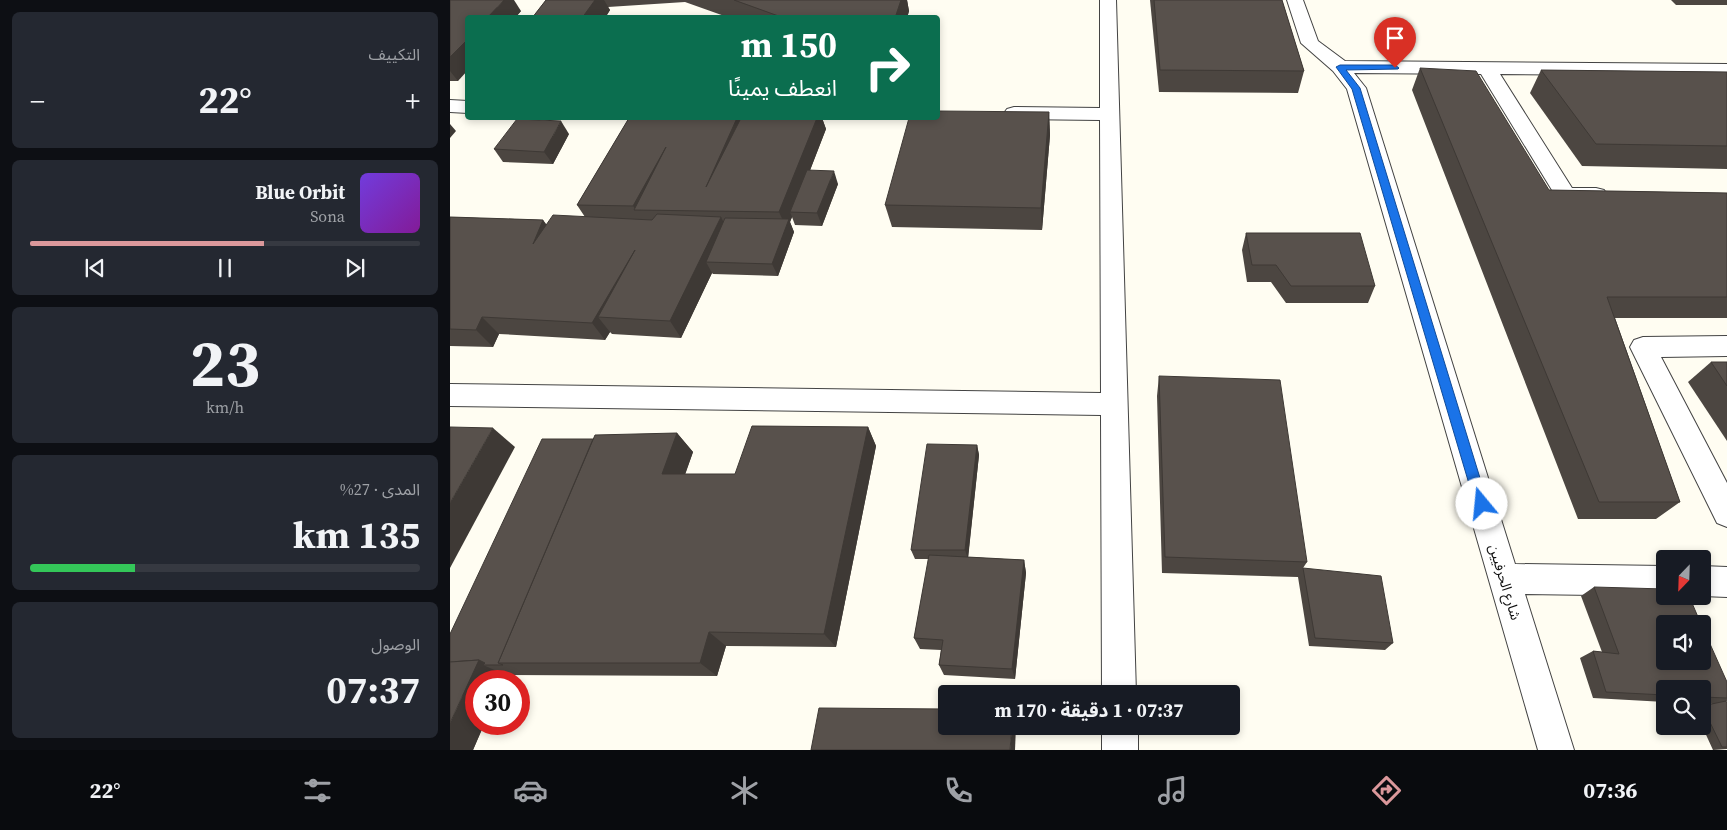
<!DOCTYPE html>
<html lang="ar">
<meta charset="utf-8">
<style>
:root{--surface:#171b24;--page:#242831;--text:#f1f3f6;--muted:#9ea1a6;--line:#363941;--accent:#db989b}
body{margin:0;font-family:"Source Serif 4","Noto Sans Arabic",serif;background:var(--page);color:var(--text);direction:rtl;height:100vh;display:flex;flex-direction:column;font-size:19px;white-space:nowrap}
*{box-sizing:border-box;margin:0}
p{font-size:16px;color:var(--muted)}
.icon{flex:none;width:28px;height:28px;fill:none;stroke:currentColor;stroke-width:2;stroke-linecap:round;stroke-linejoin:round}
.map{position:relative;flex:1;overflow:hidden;direction:ltr}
.side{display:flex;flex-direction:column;gap:12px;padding:12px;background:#0d0f14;width:450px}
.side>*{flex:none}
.hud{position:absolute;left:15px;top:15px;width:475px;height:105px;border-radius:5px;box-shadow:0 2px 8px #0003;direction:rtl;background:#0b6e4f;color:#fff;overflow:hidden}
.needle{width:32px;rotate:203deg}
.controls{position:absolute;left:1206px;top:550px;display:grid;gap:10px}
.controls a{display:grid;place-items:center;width:55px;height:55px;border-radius:5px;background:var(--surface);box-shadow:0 2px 8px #0003;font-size:25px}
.speed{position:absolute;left:15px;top:670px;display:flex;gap:10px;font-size:25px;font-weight:700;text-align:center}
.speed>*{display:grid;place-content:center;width:65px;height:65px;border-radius:50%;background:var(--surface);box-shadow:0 2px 8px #0003;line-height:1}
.speed .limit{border:8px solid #d22;background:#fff;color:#111}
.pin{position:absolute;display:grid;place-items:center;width:42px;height:42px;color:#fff;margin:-51px -21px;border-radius:50% 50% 50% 0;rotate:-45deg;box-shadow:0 0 5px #0007}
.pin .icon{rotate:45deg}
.me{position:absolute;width:55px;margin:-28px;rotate:343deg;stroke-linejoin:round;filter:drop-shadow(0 0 4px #0008)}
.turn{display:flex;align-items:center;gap:18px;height:105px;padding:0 20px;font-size:22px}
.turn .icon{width:65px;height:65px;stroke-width:2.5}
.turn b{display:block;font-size:35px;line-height:42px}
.big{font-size:38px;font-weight:700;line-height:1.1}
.side .tile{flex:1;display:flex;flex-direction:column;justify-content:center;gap:8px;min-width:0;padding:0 18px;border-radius:8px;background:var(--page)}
.side .dial{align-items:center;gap:0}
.dial b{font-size:65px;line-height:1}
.song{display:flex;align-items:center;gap:15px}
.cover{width:60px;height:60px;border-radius:8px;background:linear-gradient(135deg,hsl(260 70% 55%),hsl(290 70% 35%))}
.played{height:5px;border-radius:2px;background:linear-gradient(90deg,var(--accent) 60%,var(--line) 60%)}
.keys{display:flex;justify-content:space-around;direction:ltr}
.heat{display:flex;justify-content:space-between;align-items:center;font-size:28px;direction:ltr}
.charge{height:8px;border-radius:4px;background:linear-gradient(90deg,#34c759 27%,var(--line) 0)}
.trip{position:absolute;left:488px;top:685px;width:302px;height:50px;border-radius:5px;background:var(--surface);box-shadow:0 2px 8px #0003;font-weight:700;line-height:50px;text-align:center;direction:rtl}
.menu{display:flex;height:80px;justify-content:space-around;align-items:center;background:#090b0e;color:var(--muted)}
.menu .icon{width:35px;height:35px}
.menu .selected{color:var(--accent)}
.menu b{font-size:22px;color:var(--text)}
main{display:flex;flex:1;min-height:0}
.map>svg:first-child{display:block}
</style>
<main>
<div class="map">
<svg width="1277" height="750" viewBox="0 0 1277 750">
<rect width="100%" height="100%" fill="#fffdf2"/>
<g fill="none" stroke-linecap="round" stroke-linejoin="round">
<g stroke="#434343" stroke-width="2">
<g id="street">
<polygon points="650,0 666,0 686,694 652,694 651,415 0,406 0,384 651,393 650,120 564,119 557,117 554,113 557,109 564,107 650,108"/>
<path d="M837,0H853L868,41L895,61L1277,64V76L1050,74L1122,188H1146L1154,190L1157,195L1154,200C1140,204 1122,204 1108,200L1031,74L904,73L916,88L1065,564L1215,566V596L1075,594L1124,750H1088L897,89L883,71L851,43Z"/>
<polygon points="0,100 18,101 18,113 0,112"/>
<polygon points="1277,336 1277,356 1211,357 1277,483 1277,527 1267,523 1180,347 1184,340 1193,337"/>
<polygon points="1252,566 1277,567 1277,597 1252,596"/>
<rect x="652" y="726" width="36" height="24"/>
</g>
</g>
<use href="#street" fill="#fff" fill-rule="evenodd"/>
</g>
<g fill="#4c4641">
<polygon points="0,0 71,11 65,18 18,18 8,81 0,81"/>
<polygon points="96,0 457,0 459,11 457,18 280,18 235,2 158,7 160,10 155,18 82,18"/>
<polygon points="700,0 832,0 854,71 848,93 709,92"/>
<polygon points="1221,0 1277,0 1277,5 1226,5"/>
<polygon points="970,68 1099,190 1277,193 1277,318 1165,318 1230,502 1206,519 1128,519 962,90"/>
<polygon points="1091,70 1277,72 1277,169 1132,166 1080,93"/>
<polygon points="599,112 600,135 592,230 442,227 435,205"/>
<polygon points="179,118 372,118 376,129 360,170 388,184 372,226 345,225 342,217 340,222 344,232 328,276 263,274 262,273 231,338 162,334 160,332 155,340 49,334 43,347 0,346 0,217 93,220 96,225 135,217 127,205"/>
<polygon points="119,134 103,164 53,162 44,149"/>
<polygon points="796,233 925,286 918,303 836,303 821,282 797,282 792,250"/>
<polygon points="1261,362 1277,362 1277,441 1238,382"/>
<polygon points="709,376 857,562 853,568 943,643 935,650 859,646 848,577 712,573 707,396"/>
<polygon points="418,427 426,446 386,647 276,646 267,676 56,675 23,750 0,634 143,439 227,433 243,452 235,474 285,474"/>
<polygon points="527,445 529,455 518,557 574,560 576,573 565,679 494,675 489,665 491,650 470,649 464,638 479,559 465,559 461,550"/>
<polygon points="1144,587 1277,682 1277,701 1276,701 1277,703 1277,749 1263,750 1252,726 1252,706 1263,704 1252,703 1252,689 1215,689 1215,702 1143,698 1130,658 1143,651 1152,652 1131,596"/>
</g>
<g fill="#3e3935">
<polygon points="54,0 64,0 71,11 65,18 37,18"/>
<polygon points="145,0 154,0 160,10 155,18 132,18"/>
<polygon points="451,0 457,0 459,11 457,18 445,18"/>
<polygon points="18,39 18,70 8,81 0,71 0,57"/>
<polygon points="599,112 600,135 592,230 591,208"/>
<polygon points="287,118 291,118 256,187"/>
<polygon points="367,118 372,118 376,129 344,212 340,212 342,217 340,222 344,232 328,276 322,264 336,227 329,212"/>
<polygon points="111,121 119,134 103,164 94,152"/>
<polygon points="0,124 6,131 0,138"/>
<polygon points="216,147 186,210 183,206"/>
<polygon points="384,171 388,184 372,226 367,213"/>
<polygon points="271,217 280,235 256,262 262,273 231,338 220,321"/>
<polygon points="93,220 107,238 83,244"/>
<polygon points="185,250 148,317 160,332 155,340 142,323"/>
<polygon points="32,317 49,334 43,347 26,330"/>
<polygon points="418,427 426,446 386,647 374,634"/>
<polygon points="43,428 65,447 0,568 0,503"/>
<polygon points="227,433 243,452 229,492 212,474"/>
<polygon points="527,445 529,455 518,559 515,550"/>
<polygon points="574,560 576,573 565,679 562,669"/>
<polygon points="259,632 276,646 267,676 250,663"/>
<polygon points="29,660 40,665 33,665 56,675 53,681 26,681 26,724 34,724 23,750 0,750 0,723"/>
<polygon points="562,726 566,726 565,750 560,750"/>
</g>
<g fill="#58514c" stroke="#3e3935">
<polygon points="0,0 54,0 37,18 18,18 18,39 0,57"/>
<polygon points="96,0 145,0 132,18 82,18"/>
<polygon points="284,0 451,0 445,18 334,18"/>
<polygon points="704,0 832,0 854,71 710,70"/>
<polygon points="970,68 1026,71 1099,190 1277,193 1277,297 1157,297 1230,502 1149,502"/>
<polygon points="1091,70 1277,72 1277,146 1146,144"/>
<polygon points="488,111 599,112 591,208 435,205 459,118 488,118"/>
<polygon points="179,118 287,118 256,187 291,118 367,118 329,212 184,210 216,147 183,206 127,205"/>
<polygon points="67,119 111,121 94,152 44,149"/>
<polygon points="357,170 384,171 367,213 340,212"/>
<polygon points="207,214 271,217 220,321 148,317 185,250 142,323 32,317 26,330 0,329 0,217 93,220 83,244 103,215 202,220"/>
<polygon points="275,218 339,219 322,264 256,262"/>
<polygon points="796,233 910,233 925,286 841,286 826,265 802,265"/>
<polygon points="1261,362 1277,362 1277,386"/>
<polygon points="709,376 830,380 857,562 715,557"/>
<polygon points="302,426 418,427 374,634 259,632 250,663 48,663 145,435 227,433 212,474 285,474"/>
<polygon points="0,427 43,428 0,503"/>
<polygon points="92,439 143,439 48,663 53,665 33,665 35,663 29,660 0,662 0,634"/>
<polygon points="477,444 527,445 515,550 461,550"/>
<polygon points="479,555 574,560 562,669 489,665 493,640 464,638"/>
<polygon points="853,568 931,576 943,643 865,638"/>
<polygon points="1144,587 1215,589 1215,596 1239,596 1251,624 1215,624 1215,661 1252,661 1252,626 1277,682 1277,698 1252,697 1252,689 1215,689 1215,695 1156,692 1143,651 1169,654"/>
<polygon points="29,660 0,723 0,662"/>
<polygon points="1276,701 1277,703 1277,747 1272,747 1252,706"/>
<polygon points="369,708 496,709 496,726 562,726 560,750 361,750"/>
</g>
<polygon fill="#1a73e8" stroke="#114b97" points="945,65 949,68 948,69 896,70 910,88 1038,504 1036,508 1032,510 1027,508 1025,504 902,89 886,67 890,65"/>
<g text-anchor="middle" stroke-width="5" stroke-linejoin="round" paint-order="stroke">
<g font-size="14" fill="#101010" stroke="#fff">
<text transform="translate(1055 582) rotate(73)" y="5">شارع الحرفيين</text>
</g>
</g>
</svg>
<div class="controls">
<a><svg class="needle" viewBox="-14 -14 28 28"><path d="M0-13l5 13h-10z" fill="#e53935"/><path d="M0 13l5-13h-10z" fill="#9ea1a6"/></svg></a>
<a><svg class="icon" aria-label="sound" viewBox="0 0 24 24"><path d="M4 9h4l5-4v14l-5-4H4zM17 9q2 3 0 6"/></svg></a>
<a><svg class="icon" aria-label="search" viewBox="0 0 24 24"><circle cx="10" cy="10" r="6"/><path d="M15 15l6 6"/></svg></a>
</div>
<div class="speed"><div class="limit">30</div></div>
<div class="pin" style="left:945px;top:68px;background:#d93025"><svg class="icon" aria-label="arrive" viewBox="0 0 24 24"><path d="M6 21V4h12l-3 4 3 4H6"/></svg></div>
<svg class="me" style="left:1032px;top:504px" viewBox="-20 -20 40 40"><circle r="19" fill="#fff"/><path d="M0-13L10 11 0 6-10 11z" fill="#1a73e8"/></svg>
<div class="trip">07:37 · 1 دقيقة · 170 m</div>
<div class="hud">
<div class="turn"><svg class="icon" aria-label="right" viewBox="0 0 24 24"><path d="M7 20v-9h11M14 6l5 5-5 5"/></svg><div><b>150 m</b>انعطف يمينًا</div></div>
</div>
</div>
<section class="side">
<div class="tile"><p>التكييف</p>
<div class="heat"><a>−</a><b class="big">22°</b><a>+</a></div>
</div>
<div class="tile">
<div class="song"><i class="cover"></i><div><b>Blue Orbit</b><p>Sona</p></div></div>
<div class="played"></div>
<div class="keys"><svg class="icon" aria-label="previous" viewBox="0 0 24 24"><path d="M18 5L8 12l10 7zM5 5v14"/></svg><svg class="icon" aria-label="pause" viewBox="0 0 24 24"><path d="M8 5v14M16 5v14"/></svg><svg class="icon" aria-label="next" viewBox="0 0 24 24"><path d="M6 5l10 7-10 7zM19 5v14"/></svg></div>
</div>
<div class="tile dial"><b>23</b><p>km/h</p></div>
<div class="tile"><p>المدى · 27%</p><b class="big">135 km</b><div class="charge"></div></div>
<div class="tile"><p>الوصول</p><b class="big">07:37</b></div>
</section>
</main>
<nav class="menu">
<b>07:36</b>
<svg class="icon selected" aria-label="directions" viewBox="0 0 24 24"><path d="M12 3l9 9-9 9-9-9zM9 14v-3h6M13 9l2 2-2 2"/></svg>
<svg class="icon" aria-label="music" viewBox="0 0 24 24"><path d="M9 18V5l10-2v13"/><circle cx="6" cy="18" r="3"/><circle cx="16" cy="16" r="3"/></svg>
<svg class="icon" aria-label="phone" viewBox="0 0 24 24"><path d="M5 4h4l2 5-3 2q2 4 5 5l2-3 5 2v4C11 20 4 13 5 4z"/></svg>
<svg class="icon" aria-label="climate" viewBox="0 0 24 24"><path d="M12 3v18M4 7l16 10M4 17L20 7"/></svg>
<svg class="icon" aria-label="car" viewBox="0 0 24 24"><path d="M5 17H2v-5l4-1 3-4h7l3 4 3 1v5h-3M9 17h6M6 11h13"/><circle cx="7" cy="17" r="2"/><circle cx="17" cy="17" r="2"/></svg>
<svg class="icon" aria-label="filters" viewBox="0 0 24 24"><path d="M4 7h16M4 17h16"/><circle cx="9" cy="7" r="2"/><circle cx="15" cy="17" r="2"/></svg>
<b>22°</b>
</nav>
